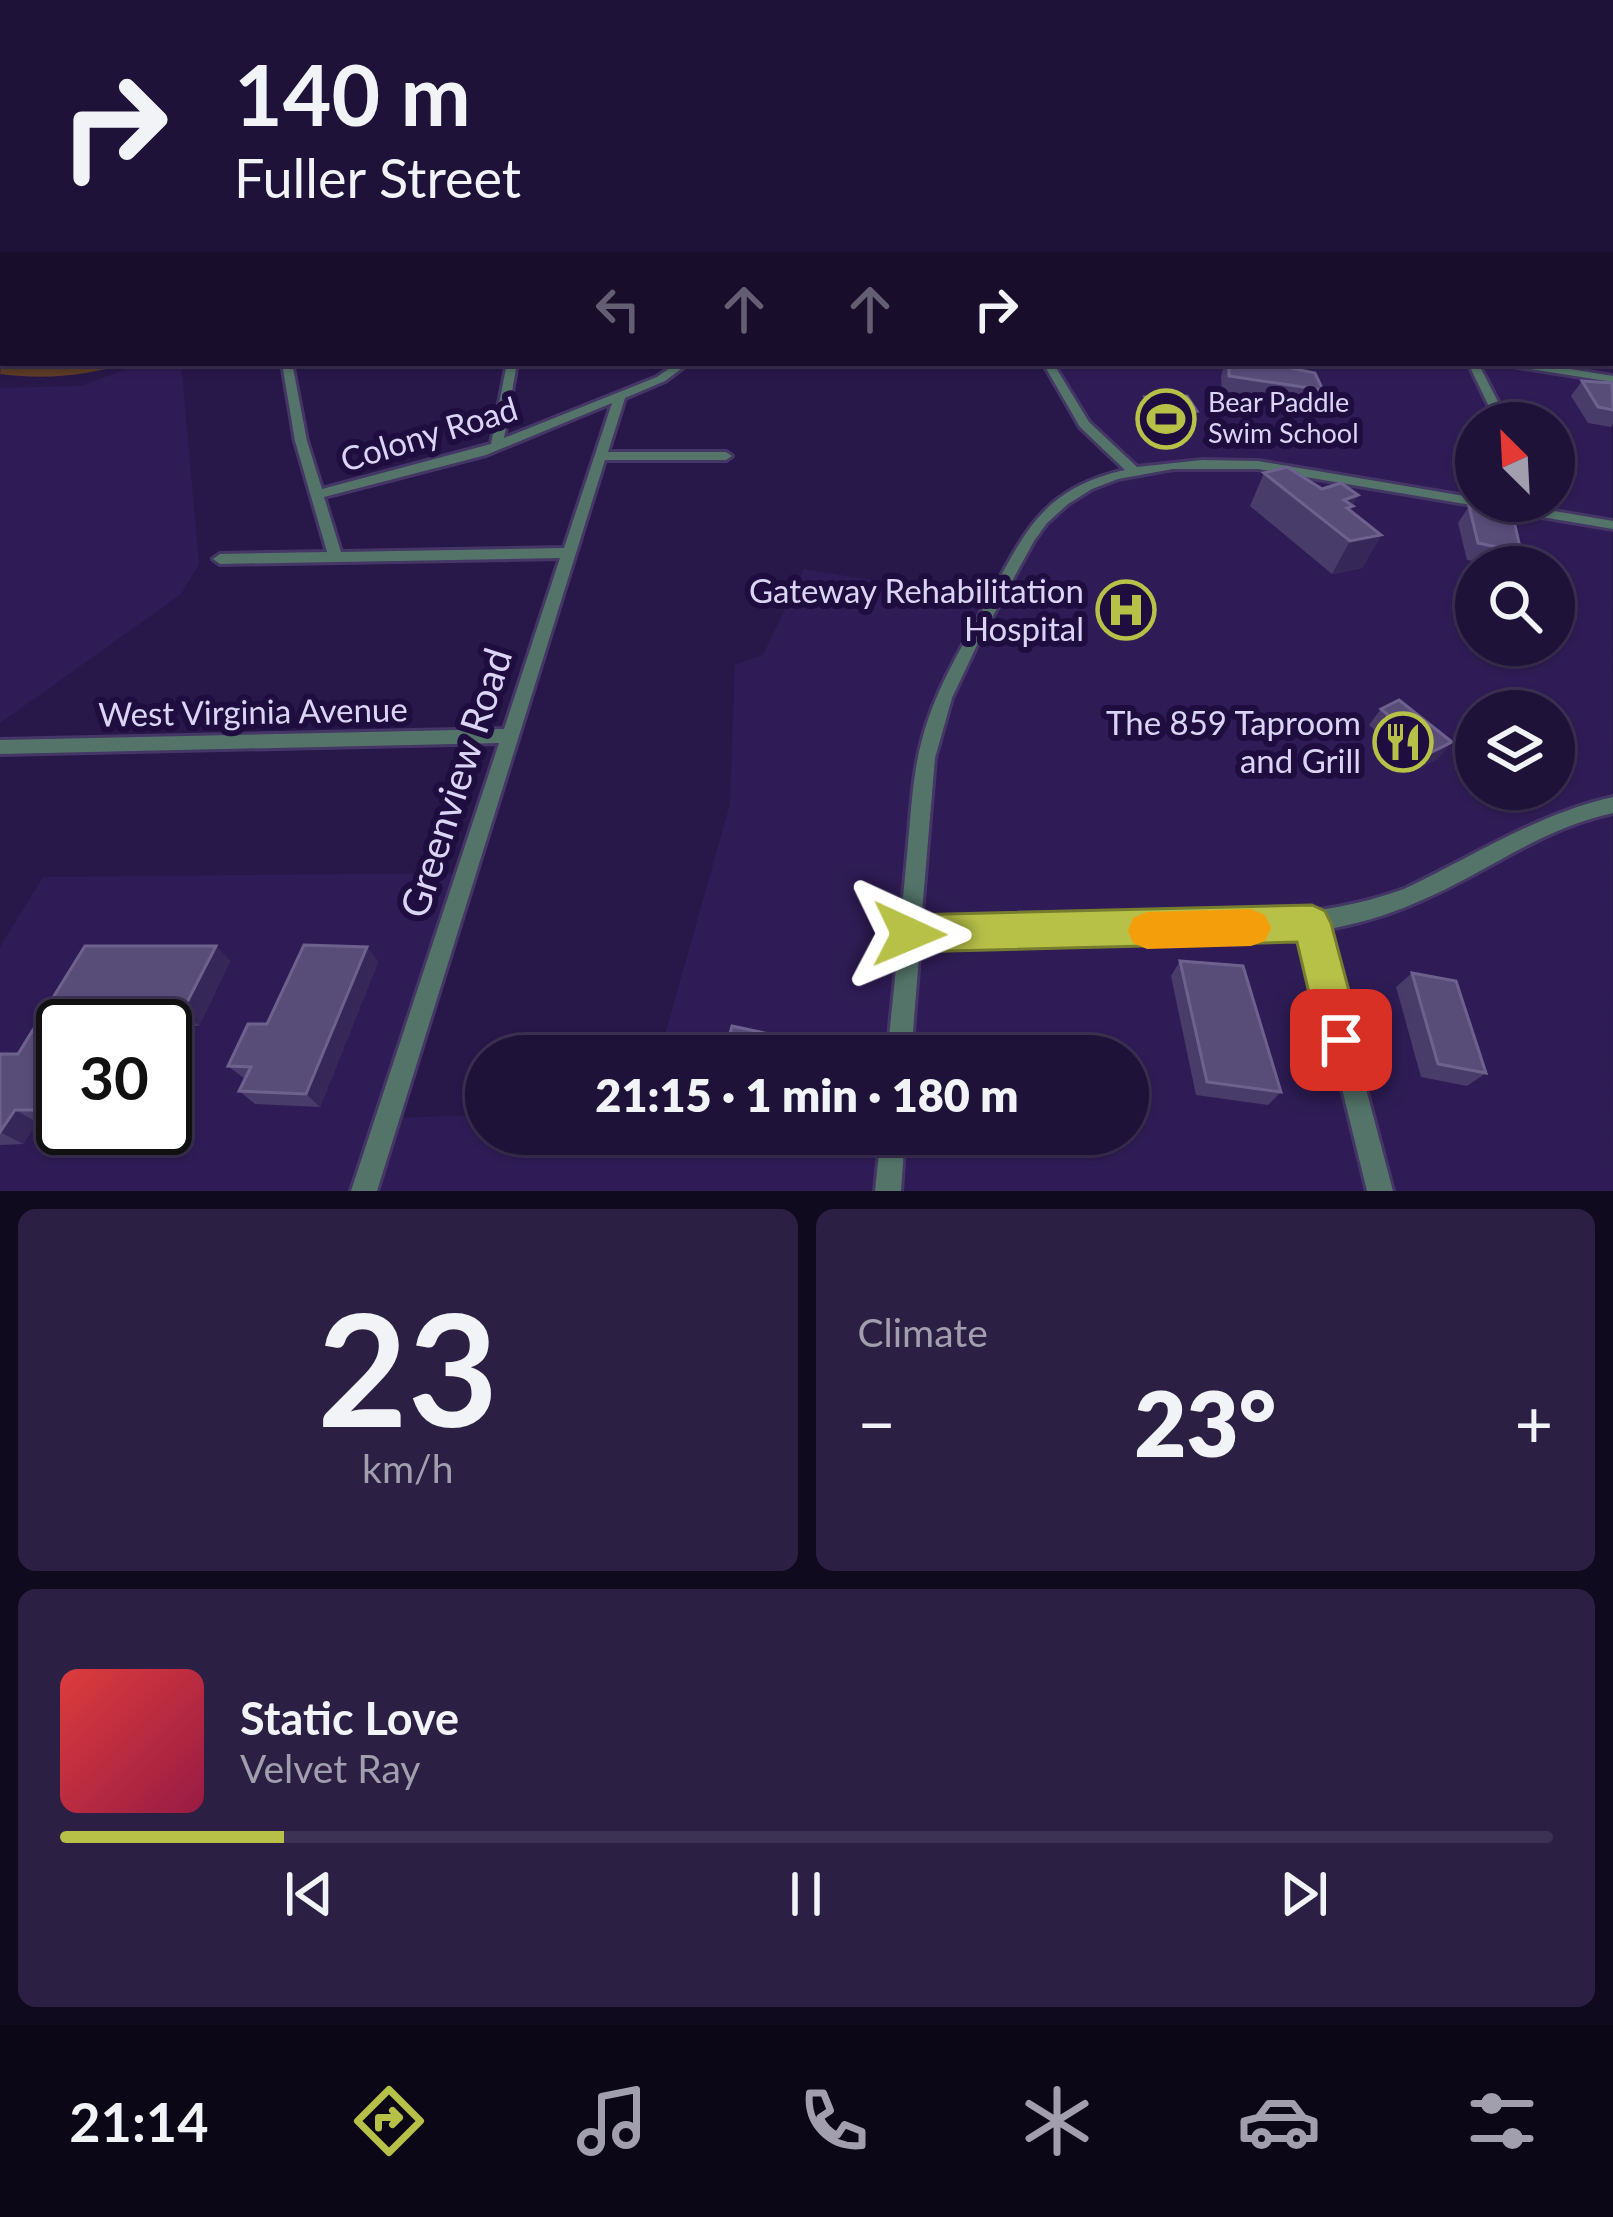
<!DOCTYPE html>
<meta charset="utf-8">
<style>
:root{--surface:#1e1238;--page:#2b2043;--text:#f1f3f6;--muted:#a19eae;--line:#3c3253;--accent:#b7c148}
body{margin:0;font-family:Lato,sans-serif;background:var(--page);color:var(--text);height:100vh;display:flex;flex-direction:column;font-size:45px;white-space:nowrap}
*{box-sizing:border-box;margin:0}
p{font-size:39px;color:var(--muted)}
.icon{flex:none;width:66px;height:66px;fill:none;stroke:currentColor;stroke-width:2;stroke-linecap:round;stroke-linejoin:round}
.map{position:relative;height:1191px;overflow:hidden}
.drawer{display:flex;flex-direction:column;gap:18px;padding:18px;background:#100a1f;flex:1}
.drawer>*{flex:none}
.guide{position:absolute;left:0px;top:0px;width:1614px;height:366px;box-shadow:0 3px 9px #0004,0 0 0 3px var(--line);background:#1e1238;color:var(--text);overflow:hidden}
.needle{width:78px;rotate:336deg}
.fabs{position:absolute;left:1455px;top:402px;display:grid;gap:24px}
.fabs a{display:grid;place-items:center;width:120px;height:120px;border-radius:50%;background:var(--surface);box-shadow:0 3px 9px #0004,0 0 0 3px var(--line);font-size:60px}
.speed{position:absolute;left:36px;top:999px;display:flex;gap:24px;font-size:60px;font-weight:700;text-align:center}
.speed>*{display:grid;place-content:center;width:156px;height:156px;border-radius:50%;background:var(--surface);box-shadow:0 3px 9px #0004,0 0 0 3px var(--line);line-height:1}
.speed .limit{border:6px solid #111;border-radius:18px;background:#fff;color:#111}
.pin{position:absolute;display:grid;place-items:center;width:102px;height:102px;color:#fff;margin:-51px;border-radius:24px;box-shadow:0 6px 18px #0006}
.me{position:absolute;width:132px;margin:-66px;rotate:91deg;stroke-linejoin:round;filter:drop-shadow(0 0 9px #0008)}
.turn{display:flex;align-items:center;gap:42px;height:252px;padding:0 36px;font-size:54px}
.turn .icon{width:156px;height:156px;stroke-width:2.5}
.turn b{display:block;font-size:84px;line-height:102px}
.lanes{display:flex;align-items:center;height:114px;padding:0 36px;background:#0003;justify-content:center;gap:60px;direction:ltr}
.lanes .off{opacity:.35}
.big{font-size:90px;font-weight:800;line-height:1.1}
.drawer .widget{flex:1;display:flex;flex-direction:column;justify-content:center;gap:18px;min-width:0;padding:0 42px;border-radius:18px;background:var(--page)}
.drawer .dial{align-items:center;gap:0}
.dial b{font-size:156px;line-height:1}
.song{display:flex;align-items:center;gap:36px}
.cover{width:144px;height:144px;border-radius:18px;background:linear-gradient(135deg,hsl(0 70% 55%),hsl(340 70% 35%))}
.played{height:12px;border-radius:6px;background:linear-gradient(90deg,var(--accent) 15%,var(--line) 15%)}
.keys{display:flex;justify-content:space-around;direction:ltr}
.heat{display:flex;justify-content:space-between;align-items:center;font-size:66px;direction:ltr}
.drawer .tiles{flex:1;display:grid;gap:18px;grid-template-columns:1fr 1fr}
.widget:last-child{grid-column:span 2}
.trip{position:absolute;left:465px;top:1035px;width:684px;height:120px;border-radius:60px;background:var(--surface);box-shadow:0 3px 9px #0004,0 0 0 3px var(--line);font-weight:800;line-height:120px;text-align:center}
.dock{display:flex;height:192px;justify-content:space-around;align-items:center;background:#0c0716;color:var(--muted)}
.dock .icon{width:84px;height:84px}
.dock .current{color:var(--accent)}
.dock b{font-size:54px;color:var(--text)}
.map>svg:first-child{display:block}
</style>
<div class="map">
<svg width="1613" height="1191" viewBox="0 0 1613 1191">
<rect width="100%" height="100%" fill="#28184a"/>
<g fill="#2f1c56" fill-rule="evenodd">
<path d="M1611,247L1613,1191H0V947L43,877L464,873L389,1118L486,1115V1134H1128V1056H659L730,804L735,665L763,655L804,569L946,593L988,612L1028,538L1073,494L1133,472L1084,424L1048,363H1611ZM1476,423H1554V501H1476ZM1476,567H1554V645H1476ZM1476,711H1554V789H1476ZM63,1026H165V1128H63Z"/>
<polygon points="141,363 181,363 199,564 181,594 0,723 0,388 82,386"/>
</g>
<path fill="#5c3c27" d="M3,354V363H129C84,376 46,380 0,374Z"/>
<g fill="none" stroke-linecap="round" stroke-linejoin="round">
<g stroke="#443665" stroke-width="6">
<g id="minor">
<rect x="1611" y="156" width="2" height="4"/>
<polygon points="3,237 3,243 0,244 0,238"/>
<rect x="1611" y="279" width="2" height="6"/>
<path d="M282,363H292L307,441L322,489L491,444L507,363H517L504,438L657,377L677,363H689L665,381L625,398L608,452H726L732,456L726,460H605L377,1191H351L499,743L0,754V740L504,729L560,558L220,564L213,559L220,554L327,552L295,441ZM612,403L564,548L341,552L324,497L486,455Z"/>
<path d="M1043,363H1053L1089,422L1137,467L1202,460L1258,461L1476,498V501H1495L1613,521V529L1258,469H1173L1118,479L1092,489L1068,504L1047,523L1034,541L978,643L952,698L935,758L921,924C998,925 1074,923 1151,920C1237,917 1322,919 1404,889C1474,856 1537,814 1613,797V813C1536,830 1486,874 1415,903C1386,916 1356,924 1324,930L1393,1191H1367L1304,933L1212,939L920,944L911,1056H887C894,988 901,922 907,855C911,816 912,774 923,736C937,685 965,642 990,596C1026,529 1045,488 1125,470L1080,427Z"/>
<polygon points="1468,363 1478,363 1509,423 1497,423"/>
<polygon points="1507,363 1533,363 1613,376 1613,382 1512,366"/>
<polygon points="881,1134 905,1134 901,1191 875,1191"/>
</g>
</g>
<g stroke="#443665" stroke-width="6">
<rect id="primary" x="1611" y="252" width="2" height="11"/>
</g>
<use href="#minor" fill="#54746a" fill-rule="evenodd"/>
<use href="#primary" fill="#7fc4b0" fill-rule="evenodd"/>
</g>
<g fill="#483c6a">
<polygon points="1225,363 1266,363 1323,390 1314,410 1222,397 1221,376"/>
<polygon points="1582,381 1613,384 1613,424 1611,427 1588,423 1571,396"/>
<polygon points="1145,397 1197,411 1191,426 1149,427 1140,412"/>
<polygon points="1264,473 1322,489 1358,495 1350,510 1381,535 1362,568 1332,574 1250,506"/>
<polygon points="1469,506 1521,552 1510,567 1467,560 1458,523"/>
<polygon points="1399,700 1438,759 1419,768 1369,725 1381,709"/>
<polygon points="85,946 216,946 230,961 199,1026 173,1026 165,1043 165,1026 63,1026 63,1122 37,1122 23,1144 0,1145 0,1054 18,1054"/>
<polygon points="367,947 378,962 320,1107 255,1104 239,1091 245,1079 228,1066 267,1024"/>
<polygon points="1180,961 1281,1092 1268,1105 1196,1095 1171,976"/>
<polygon points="1412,973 1486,1073 1467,1086 1421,1077 1396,987"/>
<polygon points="753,1134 749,1154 724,1148 722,1136"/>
</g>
<g fill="#352757">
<polygon points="1358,495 1339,532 1344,500"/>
<polygon points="1381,535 1362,568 1332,574 1350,541"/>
<polygon points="1452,742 1438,759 1419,768 1432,752"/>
<polygon points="216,946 230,961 199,1026 182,1012"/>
<polygon points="367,947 378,962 320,1107 306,1094"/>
<polygon points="156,1012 173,1026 165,1043 165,1026 149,1026"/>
<polygon points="63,1097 63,1114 56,1110"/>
<polygon points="15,1110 37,1122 23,1144 0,1132"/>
<polygon points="749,1134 753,1134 749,1154 747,1142"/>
</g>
<g fill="#584d79" stroke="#6c628d" stroke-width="3">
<polygon points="1229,363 1266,363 1315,373 1323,390 1229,376"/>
<polygon points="1582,381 1612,383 1613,410 1598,407"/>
<polygon points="1187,396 1197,411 1154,412 1145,397"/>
<polygon points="1287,467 1322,489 1341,483 1358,495 1344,500 1353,506 1347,508 1381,535 1350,541 1264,473"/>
<polygon points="1469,506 1513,516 1521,552 1478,543"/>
<polygon points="1399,700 1452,742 1432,752 1381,709"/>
<polygon points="304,945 367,947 306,1094 239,1091 251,1067 228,1066 248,1024 267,1024"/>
<polygon points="85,946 216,946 182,1012 156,1012 149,1026 63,1026 63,1097 56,1110 15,1110 0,1132 0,1054 18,1054"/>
<polygon points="1180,961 1243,966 1281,1092 1207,1082"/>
<polygon points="1412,973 1456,981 1486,1073 1438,1064"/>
<polygon points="732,1026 788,1038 784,1056 724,1056"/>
<polygon points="722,1134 749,1134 747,1142 722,1136"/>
</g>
<linearGradient id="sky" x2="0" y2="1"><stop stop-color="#160d29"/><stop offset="0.45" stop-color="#423d6b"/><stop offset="1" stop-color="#423d6b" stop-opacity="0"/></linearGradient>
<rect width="1613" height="305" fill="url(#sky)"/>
<polygon fill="#b7c148" stroke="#777d2f" stroke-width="3" points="1312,905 1325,911 1331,923 1362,1040 1356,1054 1341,1060 1326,1054 1320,1040 1297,942 909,952 895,947 889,934 895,921 909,915"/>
<polygon fill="#f59e0b" points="1251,909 1265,915 1271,928 1265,941 1251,946 1147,949 1133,943 1128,931 1133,918 1147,912"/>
<defs>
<g id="stadium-ring" transform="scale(3)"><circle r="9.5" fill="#1f0d3f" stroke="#b7c148" stroke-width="1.5"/><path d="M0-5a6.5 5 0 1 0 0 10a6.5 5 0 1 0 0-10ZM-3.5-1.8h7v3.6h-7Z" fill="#b7c148"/></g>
<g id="hospital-ring" transform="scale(3)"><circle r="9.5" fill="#1f0d3f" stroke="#b7c148" stroke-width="1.5"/><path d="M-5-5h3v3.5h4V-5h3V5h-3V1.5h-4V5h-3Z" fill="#b7c148"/></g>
<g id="restaurant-ring" transform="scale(3)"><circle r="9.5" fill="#1f0d3f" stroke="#b7c148" stroke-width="1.5"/><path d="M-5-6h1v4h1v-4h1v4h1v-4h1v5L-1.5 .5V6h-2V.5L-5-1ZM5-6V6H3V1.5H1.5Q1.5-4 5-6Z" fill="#b7c148"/></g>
</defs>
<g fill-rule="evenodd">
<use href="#stadium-ring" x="1166" y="419"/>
<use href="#hospital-ring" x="1126" y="610"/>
<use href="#restaurant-ring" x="1403" y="742"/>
</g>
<g text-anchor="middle" stroke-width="12" stroke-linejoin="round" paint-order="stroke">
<g font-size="27" fill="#dad4f5" stroke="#1f0d3f" text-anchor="start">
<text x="1208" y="412">Bear Paddle<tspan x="1208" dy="31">Swim School</tspan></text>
</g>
<g font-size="33" fill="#dad4f5" stroke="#1f0d3f">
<text transform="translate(429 434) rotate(-17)" y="12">Colony Road</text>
<text transform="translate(253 712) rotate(-1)" y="12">West Virginia Avenue</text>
</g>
<g font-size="33" fill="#dad4f5" stroke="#1f0d3f" text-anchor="end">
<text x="1084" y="603">Gateway Rehabilitation<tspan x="1084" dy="38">Hospital</tspan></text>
<text x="1361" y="735">The 859 Taproom<tspan x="1361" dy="38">and Grill</tspan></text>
</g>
<g font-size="39" fill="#dad4f5" stroke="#1f0d3f">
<text transform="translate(456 783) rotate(-72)" y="14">Greenview Road</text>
</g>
</g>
</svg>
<div class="fabs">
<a><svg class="needle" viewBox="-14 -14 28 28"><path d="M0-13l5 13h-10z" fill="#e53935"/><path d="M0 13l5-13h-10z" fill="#a19eae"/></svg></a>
<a><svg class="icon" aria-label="search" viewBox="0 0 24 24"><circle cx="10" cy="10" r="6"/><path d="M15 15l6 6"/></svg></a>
<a><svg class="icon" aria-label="layers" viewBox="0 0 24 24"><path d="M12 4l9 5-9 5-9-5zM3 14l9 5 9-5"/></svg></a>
</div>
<div class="speed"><div class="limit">30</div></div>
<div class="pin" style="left:1341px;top:1040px;background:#d93025"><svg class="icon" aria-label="arrive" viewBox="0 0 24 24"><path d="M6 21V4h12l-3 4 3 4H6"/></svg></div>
<svg class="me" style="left:909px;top:934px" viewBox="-20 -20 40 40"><path d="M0-17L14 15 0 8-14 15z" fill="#b7c148" stroke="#fff" stroke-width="4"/></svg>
<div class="trip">21:15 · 1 min · 180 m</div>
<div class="guide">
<div class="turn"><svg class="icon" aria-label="right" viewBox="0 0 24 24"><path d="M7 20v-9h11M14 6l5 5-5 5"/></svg><div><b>140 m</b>Fuller Street</div></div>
<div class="lanes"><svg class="icon off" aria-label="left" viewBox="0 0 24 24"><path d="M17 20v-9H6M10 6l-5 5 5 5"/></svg><svg class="icon off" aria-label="ahead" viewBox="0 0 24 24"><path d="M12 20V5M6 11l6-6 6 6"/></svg><svg class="icon off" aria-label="ahead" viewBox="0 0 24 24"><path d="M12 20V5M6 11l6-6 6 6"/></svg><svg class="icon" aria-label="right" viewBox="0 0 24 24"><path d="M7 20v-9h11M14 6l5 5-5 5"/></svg></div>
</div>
</div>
<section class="drawer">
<div class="tiles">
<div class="widget dial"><b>23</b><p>km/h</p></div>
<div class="widget"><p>Climate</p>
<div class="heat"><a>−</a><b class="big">23°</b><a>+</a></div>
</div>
<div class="widget">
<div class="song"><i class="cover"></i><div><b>Static Love</b><p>Velvet Ray</p></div></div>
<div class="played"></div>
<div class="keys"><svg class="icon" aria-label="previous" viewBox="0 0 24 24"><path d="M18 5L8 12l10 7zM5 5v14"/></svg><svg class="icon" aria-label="pause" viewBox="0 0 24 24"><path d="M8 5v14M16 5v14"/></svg><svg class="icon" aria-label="next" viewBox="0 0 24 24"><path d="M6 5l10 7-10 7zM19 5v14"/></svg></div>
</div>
</div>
</section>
<nav class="dock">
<b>21:14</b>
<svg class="icon current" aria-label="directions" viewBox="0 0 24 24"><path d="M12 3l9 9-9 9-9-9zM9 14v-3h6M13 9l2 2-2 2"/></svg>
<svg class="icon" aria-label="music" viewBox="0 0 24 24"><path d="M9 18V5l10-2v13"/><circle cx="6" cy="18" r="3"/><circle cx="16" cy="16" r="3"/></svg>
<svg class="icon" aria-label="phone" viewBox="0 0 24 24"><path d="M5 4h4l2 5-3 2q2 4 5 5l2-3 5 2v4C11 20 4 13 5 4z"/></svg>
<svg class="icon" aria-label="climate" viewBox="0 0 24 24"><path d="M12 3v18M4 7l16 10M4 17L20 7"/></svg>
<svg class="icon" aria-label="car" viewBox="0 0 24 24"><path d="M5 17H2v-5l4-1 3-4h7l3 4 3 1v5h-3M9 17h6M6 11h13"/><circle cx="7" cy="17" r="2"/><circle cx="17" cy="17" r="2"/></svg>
<svg class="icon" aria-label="filters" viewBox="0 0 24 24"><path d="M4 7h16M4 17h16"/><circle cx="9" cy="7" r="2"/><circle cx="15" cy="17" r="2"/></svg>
</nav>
